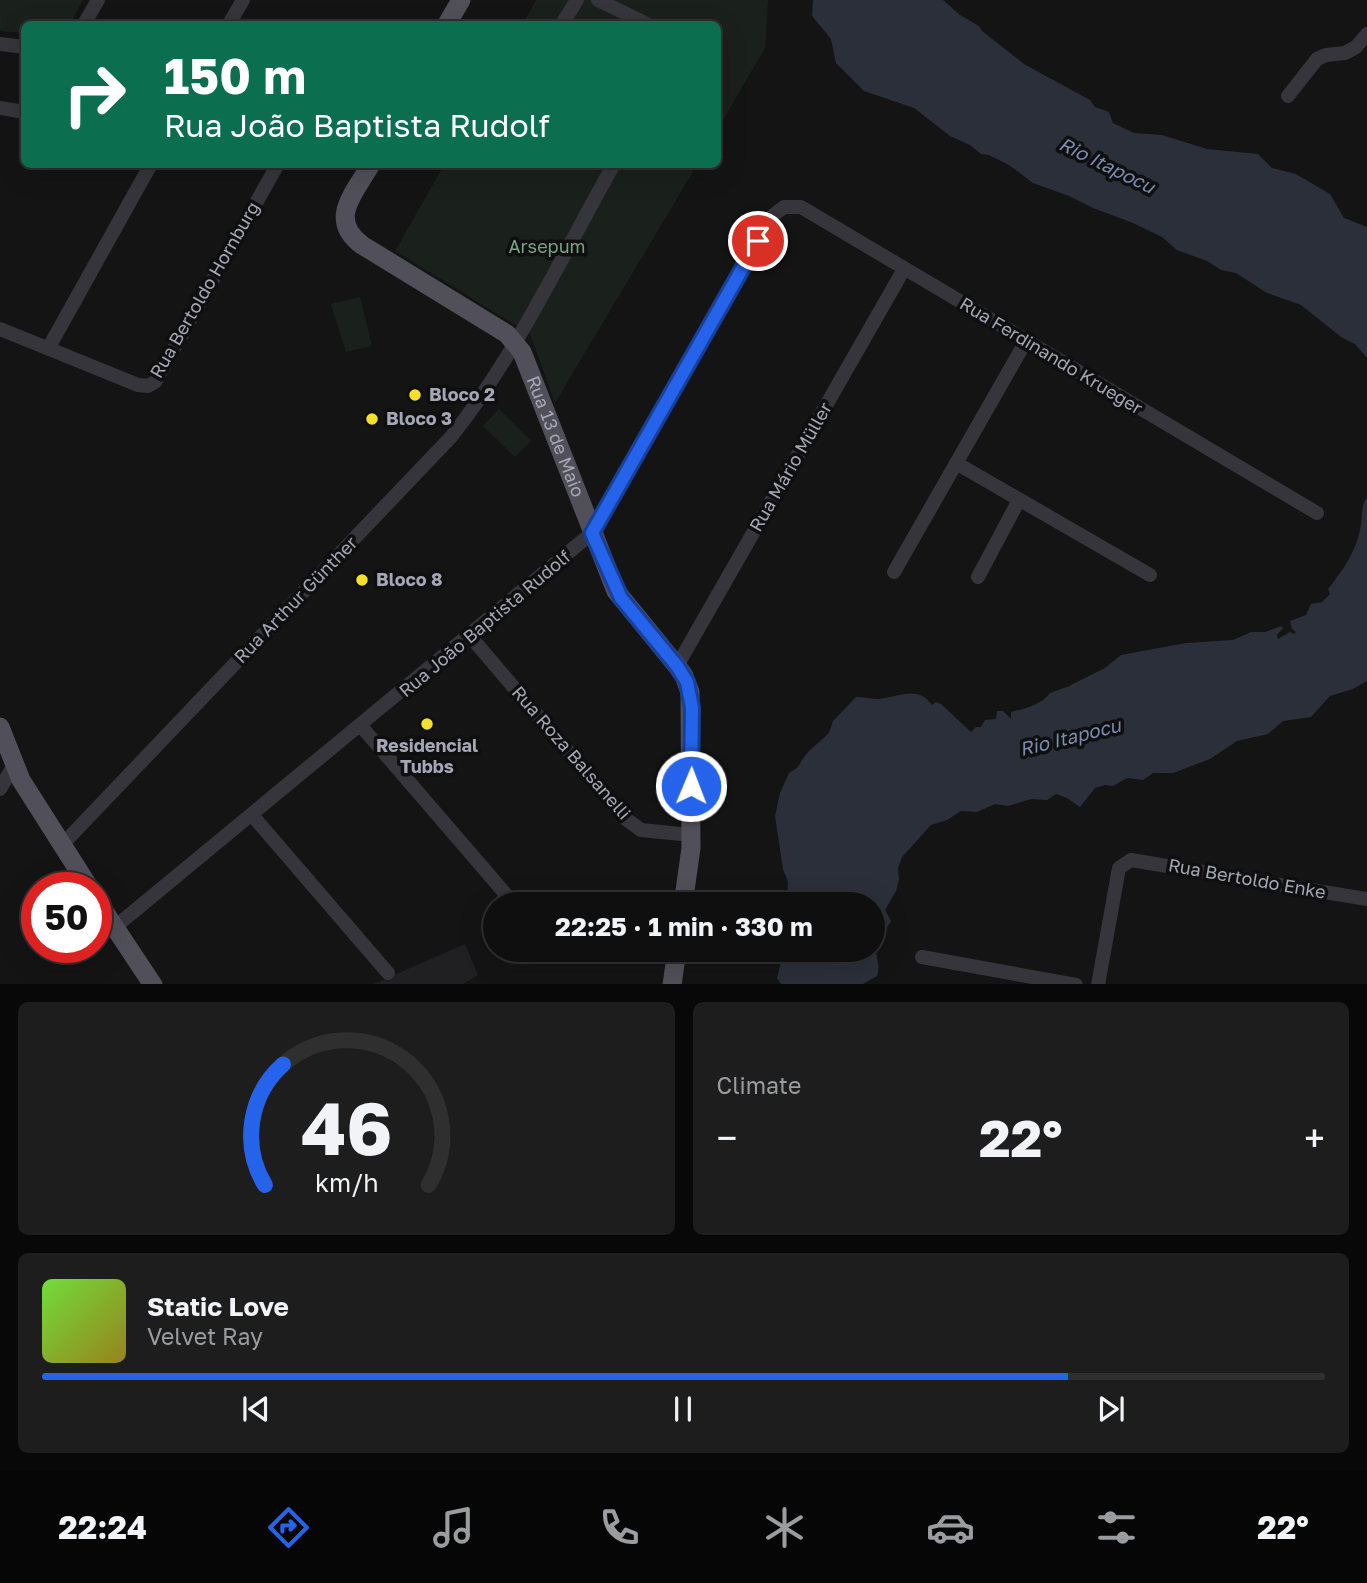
<!DOCTYPE html>
<meta charset="utf-8">
<style>
:root{--surface:#0f0f10;--page:#1d1d1e;--text:#f1f3f6;--muted:#9b9c9f;--line:#2f2f30;--accent:#2563eb}
body{margin:0;font-family:"Golos Text",sans-serif;background:var(--page);color:var(--text);height:100vh;display:flex;flex-direction:column;font-size:26px;white-space:nowrap}
*{box-sizing:border-box;margin:0}
p{font-size:23px;color:var(--muted)}
.icon{flex:none;width:38px;height:38px;fill:none;stroke:currentColor;stroke-width:2;stroke-linecap:round;stroke-linejoin:round}
.map{position:relative;height:984px;overflow:hidden}
.details{display:flex;flex-direction:column;gap:18px;padding:18px;background:#080809;flex:1}
.details>*{flex:none}
.hud{position:absolute;left:21px;top:21px;width:700px;height:147px;border-radius:10px;box-shadow:0 7px 28px #0002,0 0 0 2px var(--line);background:#0b6e4f;color:#fff;overflow:hidden}
.speed{position:absolute;left:21px;top:872px;display:flex;gap:14px;font-size:35px;font-weight:700;text-align:center}
.speed>*{display:grid;place-content:center;width:91px;height:91px;border-radius:50%;background:var(--surface);box-shadow:0 7px 28px #0002,0 0 0 2px var(--line);line-height:1}
.speed .limit{border:10px solid #d22;background:#fff;color:#111}
.pin{position:absolute;display:grid;place-items:center;width:60px;height:60px;color:#fff;margin:-30px;border:4px solid #fff;border-radius:50%;box-shadow:0 2px 7px #0007}
.me{position:absolute;width:77px;margin:-38px;rotate:1deg;stroke-linejoin:round;filter:drop-shadow(0 0 5px #0008)}
.turn{display:flex;align-items:center;gap:24px;height:147px;padding:0 28px;font-size:32px}
.turn .icon{width:91px;height:91px;stroke-width:2.5}
.turn b{display:block;font-size:49px;line-height:60px}
.big{font-size:52px;font-weight:700;line-height:1.1}
.details .widget{flex:1;display:flex;flex-direction:column;justify-content:center;gap:10px;min-width:0;padding:0 24px;border-radius:10px;background:var(--page)}
.details .dial{align-items:center;gap:0}
.dial svg{height:182px;overflow:visible;fill:none;stroke:var(--line);stroke-width:7;stroke-linecap:round;text-anchor:middle}
.dial text{fill:var(--text);stroke:none}
.song{display:flex;align-items:center;gap:21px}
.cover{width:84px;height:84px;border-radius:10px;background:linear-gradient(135deg,hsl(100 70% 55%),hsl(50 70% 35%))}
.played{height:7px;border-radius:4px;background:linear-gradient(90deg,var(--accent) 80%,var(--line) 80%)}
.keys{display:flex;justify-content:space-around;direction:ltr}
.heat{display:flex;justify-content:space-between;align-items:center;font-size:38px;direction:ltr}
.details .tiles{flex:1;display:grid;gap:18px;grid-template-columns:1fr 1fr}
.widget:last-child{grid-column:span 2}
.trip{position:absolute;left:483px;top:892px;width:402px;height:70px;border-radius:35px;background:var(--surface);box-shadow:0 7px 28px #0002,0 0 0 2px var(--line);font-weight:700;line-height:70px;text-align:center}
.menu{display:flex;height:112px;justify-content:space-around;align-items:center;background:#060606;color:var(--muted)}
.menu .icon{width:49px;height:49px}
.menu .current{color:var(--accent)}
.menu b{font-size:32px;color:var(--text)}
.map>svg:first-child{display:block}
</style>
<div class="map">
<svg width="1367" height="985" viewBox="0 0 1367 985">
<rect width="100%" height="100%" fill="#141415"/>
<polygon fill="#202022" points="465,944 478,975 463,984 371,985"/>
<g fill="#1a201c">
<polygon points="0,0 83,0 70,24 24,24 24,33 0,31"/>
<polygon points="536,0 768,0 765,48 718,129 718,24 523,24"/>
<polygon points="444,165 697,165 555,403 530,334 395,251"/>
<polygon points="360,297 372,346 346,352 331,304"/>
<polygon points="499,409 531,441 515,457 483,426"/>
</g>
<g fill="#2a2f39">
<polygon points="813,0 943,0 960,15 979,26 982,31 1024,64 1090,100 1095,107 1109,112 1113,123 1134,133 1162,135 1207,149 1258,154 1272,168 1296,174 1330,194 1344,218 1367,227 1367,358 1355,344 1341,337 1301,305 1267,293 1236,273 1221,270 1207,261 1177,250 1162,237 1133,223 1093,208 1069,196 1033,183 1009,165 989,155 981,154 970,145 950,136 914,108 864,91 836,63 831,39 812,16"/>
<path d="M1367,497V681L1353,689L1330,696L1311,717L1283,721L1268,734L1237,741L1210,759L1173,773H1153L1143,780L1127,778L1113,786L1105,785L1095,788L1080,807L1067,798L1056,794L1047,800L1031,799L1008,806L995,804L977,812L961,811L947,820L931,825L902,857L898,868L899,879L896,891L885,910L891,921C886,930 878,936 876,946C875,957 881,963 877,976L863,984H781L777,978L784,950H873V905H787L788,882L783,869L775,816L780,793L789,773L797,768L807,753L829,733L833,721L856,697C864,697 872,699 879,699C899,697 918,685 932,705L936,702L941,704L971,732L976,727H981L985,720L996,719L997,711H1003L1011,719V712C1024,709 1041,705 1050,693L1069,686L1105,668L1121,655L1186,643L1233,640L1251,632H1265L1281,626L1283,628L1277,635L1278,639L1290,632L1294,634L1296,632L1292,629L1290,621L1306,615L1311,604L1322,602L1330,594L1328,589C1342,572 1356,551 1360,530C1363,518 1360,507 1367,497Z"/>
</g>
<g fill="none" stroke-linecap="round" stroke-linejoin="round">
<g stroke="#35353b" stroke-width="14">
<polyline points="598,0 647,24"/>
<polyline points="84,24 98,0"/>
<polyline points="229,24 243,0"/>
<polyline points="562,24 577,0"/>
<polyline points="0,44 24,47"/>
<polyline points="1288,96 1317,59 1326,55 1345,53 1356,47 1367,34"/>
<polyline points="0,108 24,112"/>
<polyline points="0,329 138,385 148,386 155,382 278,164"/>
<polyline points="49,347 151,164"/>
<polyline points="956,463 1150,575"/>
<polyline points="894,572 1026,341"/>
<polyline points="978,577 1019,500"/>
<polyline points="470,636 626,819 641,830 691,835"/>
<polyline points="677,666 904,269"/>
<polyline points="361,726 515,905"/>
<polyline points="0,789 14,765"/>
<polyline points="252,815 388,973"/>
<path d="M61,846L451,437C516,355 562,256 614,164"/>
<polyline points="115,927 592,533 771,217 784,207 801,207 1317,513"/>
<polyline points="922,957 1076,985"/>
<polyline points="1098,985 1119,868 1131,860 1367,899"/>
</g>
<g stroke="#51505a" stroke-width="19">
<polyline points="447,24 461,0"/>
<path id="s1" d="M371,164C355,193 327,219 362,245L507,334L522,352L616,591L677,666L684,676L690,692L691,848L683,905"/>
<polyline points="0,727 21,780 89,887"/>
<polyline points="96,899 153,985"/>
<polyline points="672,985 677,950"/>
</g>
</g>
<g fill="none" stroke-linecap="round" stroke-linejoin="round">
<g stroke="#184099" stroke-width="18">
<polyline id="route" points="691,786 692,708 687,682 677,666 621,598 592,533 758,241"/>
</g>
<use href="#route" stroke="#2563eb" stroke-width="12"/>
</g>
<g fill="#f6df2b" stroke="#0f0f10" stroke-width="2.5">
<circle cx="415" cy="395" r="7"/>
<circle cx="372" cy="419" r="7"/>
<circle cx="362" cy="580" r="7"/>
<circle cx="427" cy="724" r="7"/>
</g>
<g text-anchor="middle" stroke-width="7" stroke-linejoin="round" paint-order="stroke">
<g font-size="18" fill="#7ba286" stroke="#0f0f10">
<text x="547" y="253">Arsepum</text>
</g>
<g font-size="18" fill="#a5a6b6" stroke="#0f0f10">
<text transform="translate(205 290) rotate(-60)" y="6">Rua Bertoldo Hornburg</text>
<text transform="translate(1051 356) rotate(31)" y="6">Rua Ferdinando Krueger</text>
<text dy="6" stroke="none"><textPath href="#s1" startOffset="378">Rua 13 de Maio</textPath></text>
<text transform="translate(791 467) rotate(-60)" y="6">Rua Mário Müller</text>
<text transform="translate(296 600) rotate(-46)" y="6">Rua Arthur Günther</text>
<text transform="translate(485 624) rotate(-40)" y="6">Rua João Baptista Rudolf</text>
<text transform="translate(571 753) rotate(49)" y="6">Rua Roza Balsanelli</text>
<text transform="translate(1247 879) rotate(10)" y="6">Rua Bertoldo Enke</text>
</g>
<g font-size="18" font-weight="bold" fill="#a5a6b6" stroke="#0f0f10" text-anchor="start">
<text x="429" y="401">Bloco 2</text>
<text x="386" y="425">Bloco 3</text>
<text x="376" y="586">Bloco 8</text>
<text x="427" y="752" text-anchor="middle">Residencial<tspan x="427" dy="21">Tubbs</tspan></text>
</g>
<g font-size="19" font-style="italic" fill="#7b8cb2" stroke="#0f0f10">
<text transform="translate(1107 165) rotate(26)" y="7">Rio Itapocu</text>
<text transform="translate(1070 737) rotate(-14)" y="7">Rio Itapocu</text>
</g>
</g>
</svg>
<div class="speed"><div class="limit">50</div></div>
<div class="pin" style="left:758px;top:241px;background:#d93025"><svg class="icon" aria-label="arrive" viewBox="0 0 24 24"><path d="M6 21V4h12l-3 4 3 4H6"/></svg></div>
<svg class="me" style="left:691px;top:786px" viewBox="-20 -20 40 40"><circle r="17" fill="#2563eb" stroke="#fff" stroke-width="3"/><path d="M0-11L8 9 0 5-8 9z" fill="#fff"/></svg>
<div class="trip">22:25 · 1 min · 330 m</div>
<div class="hud">
<div class="turn"><svg class="icon" aria-label="right" viewBox="0 0 24 24"><path d="M7 20v-9h11M14 6l5 5-5 5"/></svg><div><b>150 m</b>Rua João Baptista Rudolf</div></div>
</div>
</div>
<section class="details">
<div class="tiles">
<div class="widget dial"><svg viewBox="0 0 100 80">
<path d="M14 69A42 42 0 1 1 86 69"/>
<path d="M14 69A42 42 0 0 1 22 16" stroke="#2563eb"/>
<text x="50" y="56" font-size="32" font-weight="700">46</text>
<text x="50" y="72" font-size="11">km/h</text>
</svg></div>
<div class="widget"><p>Climate</p>
<div class="heat"><a>−</a><b class="big">22°</b><a>+</a></div>
</div>
<div class="widget">
<div class="song"><i class="cover"></i><div><b>Static Love</b><p>Velvet Ray</p></div></div>
<div class="played"></div>
<div class="keys"><svg class="icon" aria-label="previous" viewBox="0 0 24 24"><path d="M18 5L8 12l10 7zM5 5v14"/></svg><svg class="icon" aria-label="pause" viewBox="0 0 24 24"><path d="M8 5v14M16 5v14"/></svg><svg class="icon" aria-label="next" viewBox="0 0 24 24"><path d="M6 5l10 7-10 7zM19 5v14"/></svg></div>
</div>
</div>
</section>
<nav class="menu">
<b>22:24</b>
<svg class="icon current" aria-label="directions" viewBox="0 0 24 24"><path d="M12 3l9 9-9 9-9-9zM9 14v-3h6M13 9l2 2-2 2"/></svg>
<svg class="icon" aria-label="music" viewBox="0 0 24 24"><path d="M9 18V5l10-2v13"/><circle cx="6" cy="18" r="3"/><circle cx="16" cy="16" r="3"/></svg>
<svg class="icon" aria-label="phone" viewBox="0 0 24 24"><path d="M5 4h4l2 5-3 2q2 4 5 5l2-3 5 2v4C11 20 4 13 5 4z"/></svg>
<svg class="icon" aria-label="climate" viewBox="0 0 24 24"><path d="M12 3v18M4 7l16 10M4 17L20 7"/></svg>
<svg class="icon" aria-label="car" viewBox="0 0 24 24"><path d="M5 17H2v-5l4-1 3-4h7l3 4 3 1v5h-3M9 17h6M6 11h13"/><circle cx="7" cy="17" r="2"/><circle cx="17" cy="17" r="2"/></svg>
<svg class="icon" aria-label="filters" viewBox="0 0 24 24"><path d="M4 7h16M4 17h16"/><circle cx="9" cy="7" r="2"/><circle cx="15" cy="17" r="2"/></svg>
<b>22°</b>
</nav>
